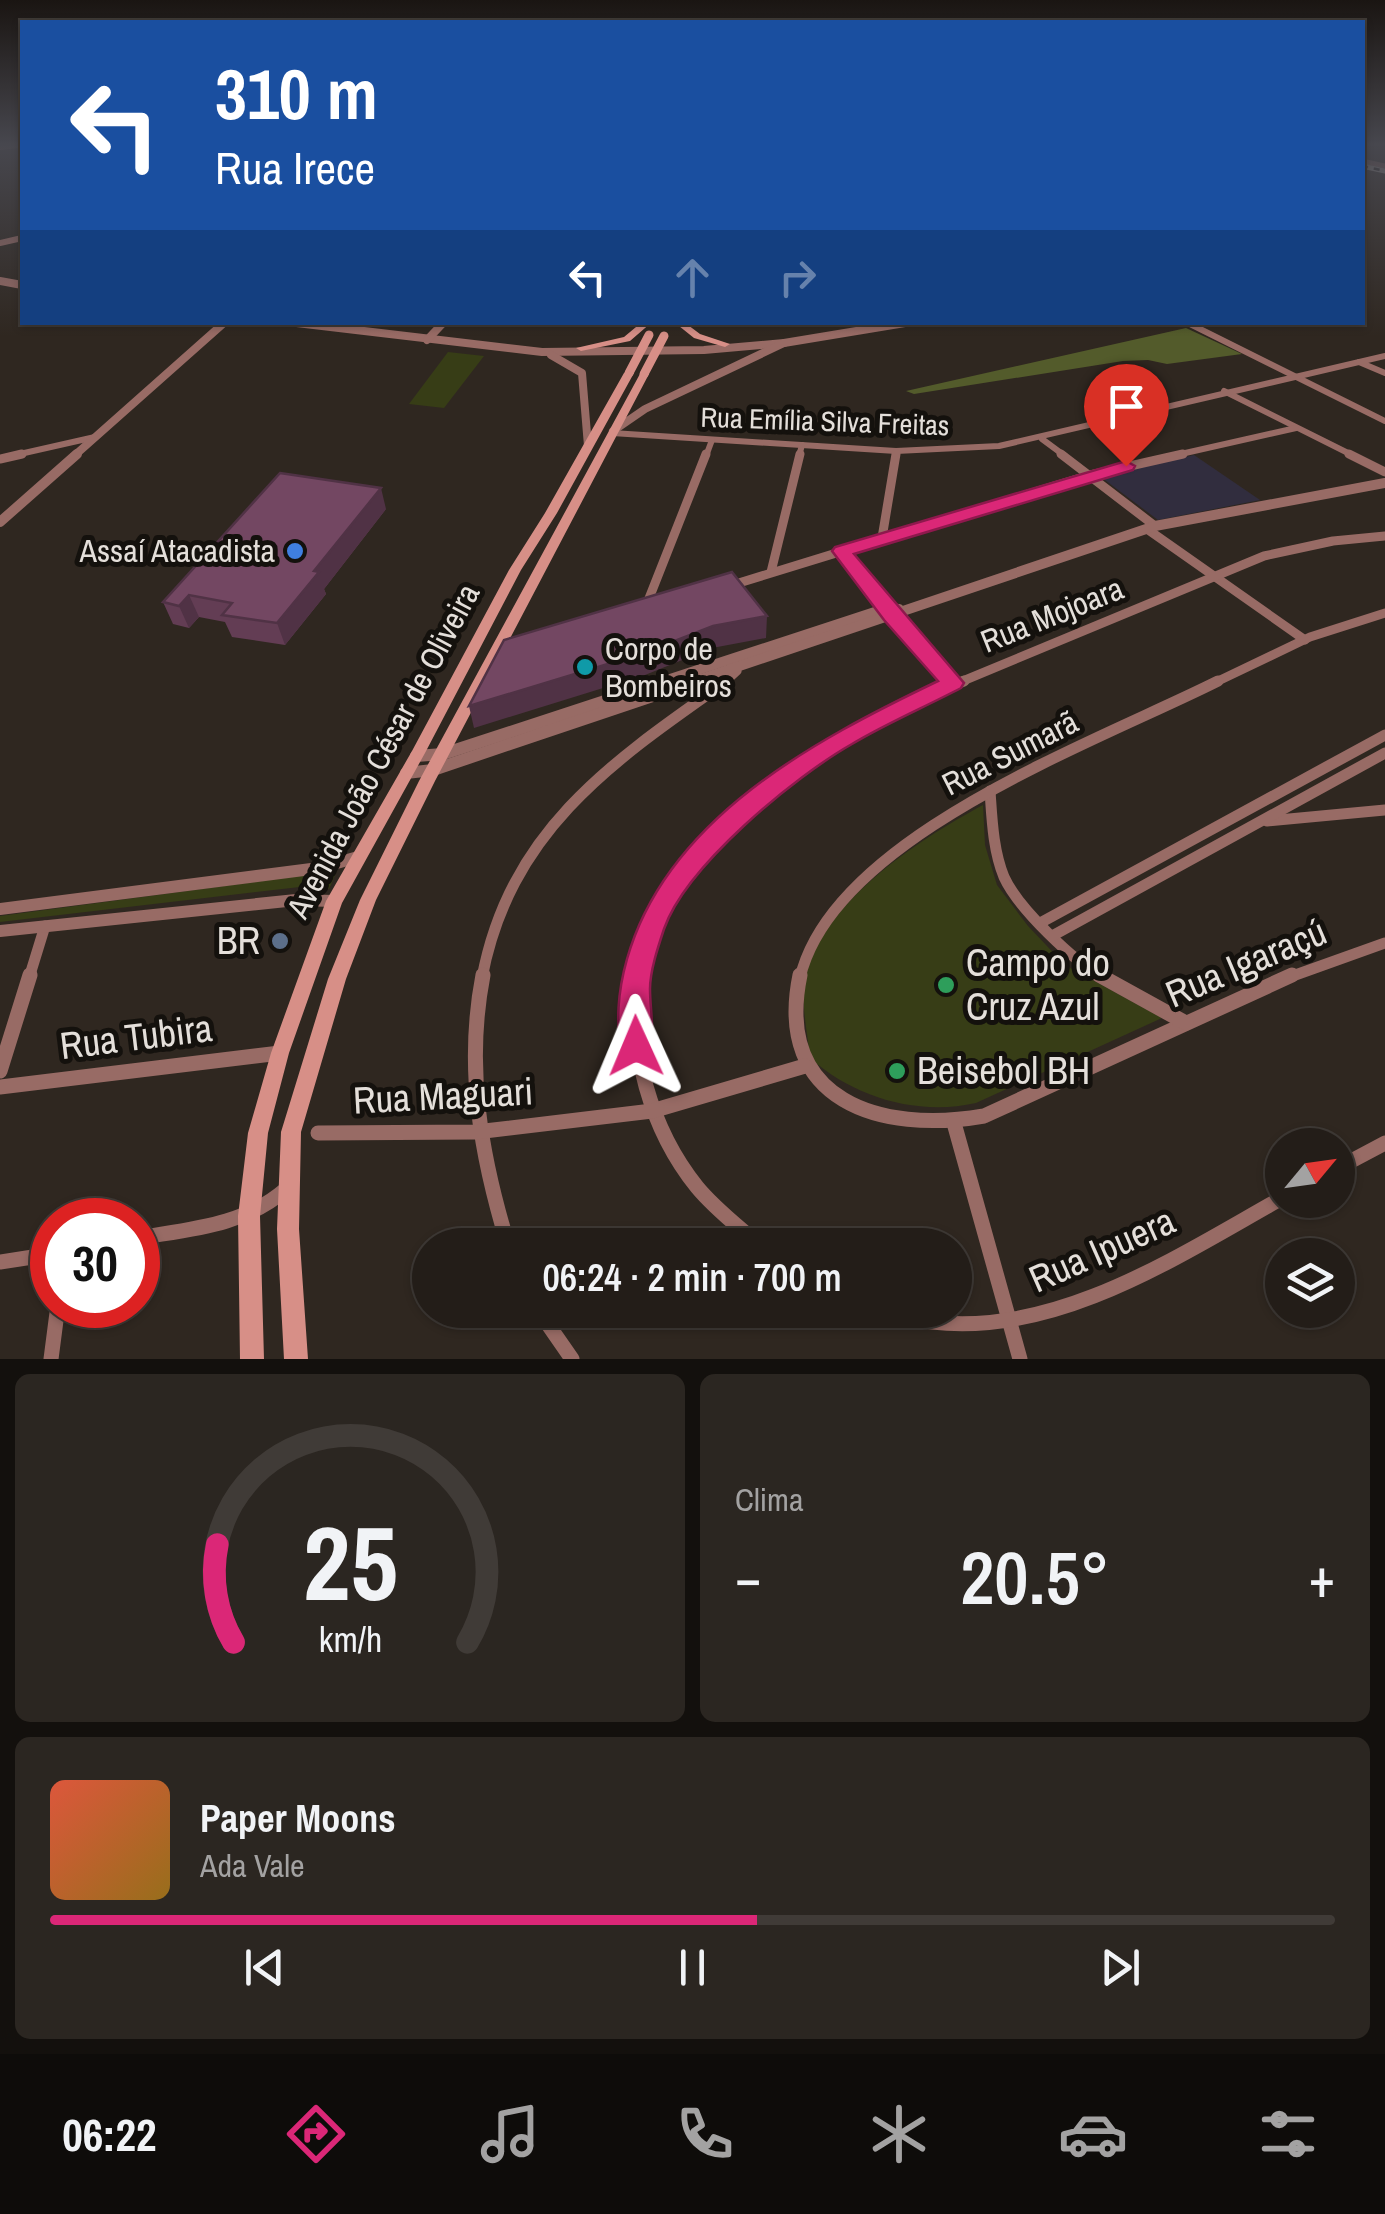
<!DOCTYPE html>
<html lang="pt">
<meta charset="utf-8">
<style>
:root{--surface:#231d18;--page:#2b2621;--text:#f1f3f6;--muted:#a3a2a2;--line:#403b37;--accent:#db2777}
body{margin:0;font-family:"Archivo Narrow",sans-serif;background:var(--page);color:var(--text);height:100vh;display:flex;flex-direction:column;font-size:38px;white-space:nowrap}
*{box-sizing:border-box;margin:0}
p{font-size:32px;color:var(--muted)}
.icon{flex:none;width:55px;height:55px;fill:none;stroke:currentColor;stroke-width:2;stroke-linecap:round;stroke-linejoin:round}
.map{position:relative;height:1359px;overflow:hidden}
.drawer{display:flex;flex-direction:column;gap:15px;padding:15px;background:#13100d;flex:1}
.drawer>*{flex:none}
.banner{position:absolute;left:20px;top:20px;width:1345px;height:305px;border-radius:0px;box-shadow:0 2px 8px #0004,0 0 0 2px var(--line);background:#1a4fa0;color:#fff;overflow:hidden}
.needle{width:65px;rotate:61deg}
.buttons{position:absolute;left:1265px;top:1128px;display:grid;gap:20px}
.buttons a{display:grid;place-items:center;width:90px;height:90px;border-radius:50%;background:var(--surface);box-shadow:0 2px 8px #0004,0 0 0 2px var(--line);font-size:50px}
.speed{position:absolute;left:30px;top:1198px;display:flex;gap:20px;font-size:50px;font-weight:700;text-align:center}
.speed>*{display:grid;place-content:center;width:130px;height:130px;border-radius:50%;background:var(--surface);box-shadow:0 2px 8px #0004,0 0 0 2px var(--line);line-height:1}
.speed .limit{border:15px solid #d22;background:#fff;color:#111}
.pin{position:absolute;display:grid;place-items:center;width:85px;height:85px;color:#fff;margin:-102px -42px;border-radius:50% 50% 50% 0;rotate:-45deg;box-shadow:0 0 10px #0007}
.pin .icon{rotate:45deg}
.me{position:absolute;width:110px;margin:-55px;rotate:359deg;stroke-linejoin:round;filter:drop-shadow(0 0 8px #0008)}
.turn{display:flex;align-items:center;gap:35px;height:210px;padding:0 30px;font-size:45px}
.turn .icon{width:130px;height:130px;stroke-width:2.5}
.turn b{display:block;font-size:70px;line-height:85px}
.lanes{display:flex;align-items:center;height:95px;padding:0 30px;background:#0003;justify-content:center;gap:50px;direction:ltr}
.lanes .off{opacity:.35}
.big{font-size:75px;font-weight:600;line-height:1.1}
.drawer .card{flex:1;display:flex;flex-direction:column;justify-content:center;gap:15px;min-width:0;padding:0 35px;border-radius:15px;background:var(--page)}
.drawer .dial{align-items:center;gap:0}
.dial svg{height:260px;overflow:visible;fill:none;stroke:var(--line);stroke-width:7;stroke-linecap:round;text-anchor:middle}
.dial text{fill:var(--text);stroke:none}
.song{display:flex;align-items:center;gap:30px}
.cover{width:120px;height:120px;border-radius:15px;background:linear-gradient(135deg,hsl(10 70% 55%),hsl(40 70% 35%))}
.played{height:10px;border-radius:5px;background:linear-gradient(90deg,var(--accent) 55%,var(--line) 55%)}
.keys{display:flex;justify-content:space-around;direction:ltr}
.heat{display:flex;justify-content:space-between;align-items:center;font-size:55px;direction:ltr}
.drawer .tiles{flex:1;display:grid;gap:15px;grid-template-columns:1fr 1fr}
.card:last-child{grid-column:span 2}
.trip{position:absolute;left:412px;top:1228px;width:560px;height:100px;border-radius:50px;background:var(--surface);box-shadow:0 2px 8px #0004,0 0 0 2px var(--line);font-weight:600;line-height:100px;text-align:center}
.menu{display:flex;height:160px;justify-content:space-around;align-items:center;background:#0e0c0a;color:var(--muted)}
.menu .icon{width:70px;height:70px}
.menu .current{color:var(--accent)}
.menu b{font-size:45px;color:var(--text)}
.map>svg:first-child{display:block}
</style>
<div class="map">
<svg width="1385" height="1359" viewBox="0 0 1385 1359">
<rect width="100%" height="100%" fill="#2f2720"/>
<polygon fill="#312d3e" points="1194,455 1260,500 1158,520 1101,477"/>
<g fill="#373d16">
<polygon points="448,352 484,356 444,408 409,404"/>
<path d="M983,805L985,845L997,885L1028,926L1065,965L1162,1018L976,1103C918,1116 855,1098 810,1058C808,1036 802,1010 804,988C813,907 918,840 983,805Z"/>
<polygon points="337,871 329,889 317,885 0,922 0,916"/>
</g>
<polygon fill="#535b2b" points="1186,328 1242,354 1167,364 1148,360 1123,361 914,394 906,391"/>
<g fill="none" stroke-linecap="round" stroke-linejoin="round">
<polyline stroke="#986b65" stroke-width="5" points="1362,161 1385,166"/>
<g stroke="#986b65" stroke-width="6">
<polyline points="1186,322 1385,421"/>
<polyline points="1359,362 1385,373"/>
<polyline points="1224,391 1354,456"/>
<polyline points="612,433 896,451 999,446 1385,356"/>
<polyline points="1042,439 1065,456"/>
<polyline points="11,456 95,437"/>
<polyline points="706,456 712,440"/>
<polyline points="799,456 802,445"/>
<polyline points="895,456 896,451"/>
<polyline points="1172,456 1296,428"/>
</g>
<g stroke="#986b65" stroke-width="9">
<polyline points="1061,454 1155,526"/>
<polyline points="1349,454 1385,472"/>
<polyline points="0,459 22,454"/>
<polyline points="1147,529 1305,640"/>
<polyline points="882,538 896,454"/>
<polyline points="842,551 885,602 891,616 953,683"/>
<polyline points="771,572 800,454"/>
<polyline points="729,586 1090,475 1183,454"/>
<polyline points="646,606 706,454"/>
<polyline points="724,683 737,671 732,663"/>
<polyline points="958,683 1264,556 1333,541 1385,536"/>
<polyline points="1214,683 1310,637 1385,613"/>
</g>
<g stroke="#986b65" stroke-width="11">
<path d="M990,791C992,819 993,850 1004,877C1018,908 1074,962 1104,978"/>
<polyline points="1267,821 1385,810"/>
<polyline points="1040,923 1385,735"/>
<polyline points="1052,936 1385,753"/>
<polyline points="29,978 45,926"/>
<path d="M482,978C510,830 613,761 727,681"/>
<path d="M638,978C660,828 838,734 964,681"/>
<path d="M800,978C833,836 1099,741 1218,681"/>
<polyline points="1287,978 1385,943"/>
</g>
<g stroke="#986b65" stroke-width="15">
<path d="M483,975C465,1068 481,1156 508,1245"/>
<path d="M638,975C627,1047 651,1130 697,1187C715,1209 738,1226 759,1245"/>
<path d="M800,975C774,1101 880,1134 984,1116L1292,975"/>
<polyline points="1099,975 1186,1023"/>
<polyline points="0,1071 30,975"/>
<polyline points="0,1087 280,1053"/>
<polyline points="954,1123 1020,1359"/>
<polyline points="318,1133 476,1132 652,1111 805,1066"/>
<polyline points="1338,1168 1385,1143"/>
<path d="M138,1238C190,1229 243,1226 285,1190"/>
<polyline points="0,1262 52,1254"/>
<polyline points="538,1310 572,1359"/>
<path d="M879,1310C896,1314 914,1320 932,1322C1057,1337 1178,1256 1282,1198"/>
<polyline points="51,1359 58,1305"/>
</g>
<g stroke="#986b65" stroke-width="6">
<polyline points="0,147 17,145"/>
<polyline points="0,243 22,238"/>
</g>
<g stroke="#986b65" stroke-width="8">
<polyline points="0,281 22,285"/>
<polyline points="288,322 542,352 704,350 784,343"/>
<polyline points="427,340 444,322"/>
<polyline points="551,355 582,373 588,446"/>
<polyline points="613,431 645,409 784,343 911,322"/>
<polyline points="74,456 225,322"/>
</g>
<g stroke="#986b65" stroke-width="10">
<polyline points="0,522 77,454"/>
<polyline points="658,683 887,608 899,609"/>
<polyline points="689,683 1155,526 1385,483"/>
</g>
<g stroke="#986b65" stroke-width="12">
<polyline points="416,756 443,754 666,681"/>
<polyline points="406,773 433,770 697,681"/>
<polyline points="0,909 319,868 358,857"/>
<polyline points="0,931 296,900 334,901"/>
</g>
<g fill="#d78f87" fill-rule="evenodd">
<polygon points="642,322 652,322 630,341 581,351 576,348 624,337"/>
<polygon points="674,322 684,322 700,334 730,344 725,347 694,338"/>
<polygon points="629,370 634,373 557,513 521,570 425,753 342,903 289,1053 268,1133 260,1216 264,1359 240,1359 238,1216 248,1133 271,1053 326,901 412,751 509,570 545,513 624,373"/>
<polygon points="641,372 649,374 435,781 376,900 346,979 301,1132 299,1229 308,1359 284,1359 277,1229 281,1132 328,979 360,900 419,781"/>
</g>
<g stroke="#b9b3ae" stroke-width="5">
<polyline id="rail" points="1362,166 1385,171"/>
</g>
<use href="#rail" stroke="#14110d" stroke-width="2.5" stroke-dasharray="6" stroke-linecap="butt"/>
<g stroke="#d78f87" stroke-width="9">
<polyline points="629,373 649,335"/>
<polyline points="644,374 664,336"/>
</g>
</g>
<polygon fill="#633d54" points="386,509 324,589 326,594 285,645 232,637 225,622 199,617 189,628 173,624 163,602"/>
<g fill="#503245">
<polygon points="381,488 386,509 324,589 326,594 285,645 277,623 314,571"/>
<polygon points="189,595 199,617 189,628 179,606"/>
<polygon points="767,616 766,638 712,648 645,675 474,728 469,706 713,626"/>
</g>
<g fill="#734762" stroke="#503245" stroke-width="2.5">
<polygon points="280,473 381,488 314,571 319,572 277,623 222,615 232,603 189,595 179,606 163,602"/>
<polygon points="732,572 767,616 713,626 644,653 469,706 504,640"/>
</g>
<linearGradient id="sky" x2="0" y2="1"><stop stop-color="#1a1512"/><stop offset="0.43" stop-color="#47474e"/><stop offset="1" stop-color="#47474e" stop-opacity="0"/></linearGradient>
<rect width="1385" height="336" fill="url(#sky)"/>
<path fill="#db2777" stroke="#8e194d" stroke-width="2.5" d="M1126,461L1135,466L1133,470L854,554L964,683L961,688C925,707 887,723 852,744C794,777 686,866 664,929C658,947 650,971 650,989C650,1011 656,1036 648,1057L636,1061L625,1057C613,1029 619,987 627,959C667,818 815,740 938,681L884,620L832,551L835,547Z"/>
<circle fill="#3f7fe0" stroke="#14110d" stroke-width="4" cx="295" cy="551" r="10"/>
<circle fill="#0f9aa8" stroke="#14110d" stroke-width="4" cx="585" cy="667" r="10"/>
<circle fill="#5c6f8a" stroke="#14110d" stroke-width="4" cx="280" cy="941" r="10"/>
<g fill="#2e9e5b" stroke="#14110d" stroke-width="4">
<circle cx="946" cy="985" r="10"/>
<circle cx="897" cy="1071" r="10"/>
</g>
<g text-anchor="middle" stroke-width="10" stroke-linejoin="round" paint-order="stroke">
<g font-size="28" fill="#e4dfda" stroke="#14110d">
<text transform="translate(825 421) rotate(2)" y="10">Rua Emília Silva Freitas</text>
</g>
<g font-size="32" fill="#e4dfda" stroke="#14110d" text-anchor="end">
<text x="275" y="562">Assaí Atacadista</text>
<text x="605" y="660" text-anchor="start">Corpo de<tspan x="605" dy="37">Bombeiros</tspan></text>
</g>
<g font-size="32" fill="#e4dfda" stroke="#14110d">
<text transform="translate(1052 615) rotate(-22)" y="11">Rua Mojoara</text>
<text transform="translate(383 751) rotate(-62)" y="11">Avenida João César de Oliveira</text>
<text transform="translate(1010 753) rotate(-27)" y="11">Rua Sumarã</text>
</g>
<g font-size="38" fill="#e4dfda" stroke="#14110d" text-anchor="start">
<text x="260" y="954" text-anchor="end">BR</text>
<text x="966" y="976">Campo do<tspan x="966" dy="44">Cruz Azul</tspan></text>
<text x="917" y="1084">Beisebol BH</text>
</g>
<g font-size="38" fill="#e4dfda" stroke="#14110d">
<text transform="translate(1246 963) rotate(-23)" y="13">Rua Igaraçú</text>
<text transform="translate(136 1037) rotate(-7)" y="13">Rua Tubira</text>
<text transform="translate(443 1096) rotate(-3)" y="13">Rua Maguari</text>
<text transform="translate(1102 1250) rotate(-24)" y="13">Rua Ipuera</text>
</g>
</g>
</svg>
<div class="buttons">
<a><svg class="needle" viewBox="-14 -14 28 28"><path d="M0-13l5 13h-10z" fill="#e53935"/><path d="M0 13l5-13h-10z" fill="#a3a2a2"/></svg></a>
<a><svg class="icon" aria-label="layers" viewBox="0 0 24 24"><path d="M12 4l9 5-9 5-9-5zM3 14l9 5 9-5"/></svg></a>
</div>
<div class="speed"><div class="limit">30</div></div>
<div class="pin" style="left:1126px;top:466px;background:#d93025"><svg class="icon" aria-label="arrive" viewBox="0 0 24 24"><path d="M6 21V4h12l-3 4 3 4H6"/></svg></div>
<svg class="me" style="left:636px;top:1046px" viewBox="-20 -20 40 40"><path d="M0-17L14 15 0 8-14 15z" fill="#db2777" stroke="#fff" stroke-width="4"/></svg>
<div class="trip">06:24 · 2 min · 700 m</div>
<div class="banner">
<div class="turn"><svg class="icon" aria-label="left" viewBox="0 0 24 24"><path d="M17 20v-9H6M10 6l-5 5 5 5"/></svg><div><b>310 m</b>Rua Irece</div></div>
<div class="lanes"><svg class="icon" aria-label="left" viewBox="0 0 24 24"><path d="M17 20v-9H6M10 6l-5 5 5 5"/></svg><svg class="icon off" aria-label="ahead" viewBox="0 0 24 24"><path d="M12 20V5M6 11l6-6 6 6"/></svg><svg class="icon off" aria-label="right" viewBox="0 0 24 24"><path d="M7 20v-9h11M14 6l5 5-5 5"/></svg></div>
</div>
</div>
<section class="drawer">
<div class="tiles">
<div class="card dial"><svg viewBox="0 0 100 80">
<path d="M14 69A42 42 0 1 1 86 69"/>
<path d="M14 69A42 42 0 0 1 9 39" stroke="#db2777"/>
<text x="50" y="56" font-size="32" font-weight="700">25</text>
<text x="50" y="72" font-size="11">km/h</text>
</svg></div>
<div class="card"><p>Clima</p>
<div class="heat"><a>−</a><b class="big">20.5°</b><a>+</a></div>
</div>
<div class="card">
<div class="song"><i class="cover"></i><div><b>Paper Moons</b><p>Ada Vale</p></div></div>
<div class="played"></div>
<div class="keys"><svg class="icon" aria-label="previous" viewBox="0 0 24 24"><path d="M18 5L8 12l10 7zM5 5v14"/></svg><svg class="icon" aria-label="pause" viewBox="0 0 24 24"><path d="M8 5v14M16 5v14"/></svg><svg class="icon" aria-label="next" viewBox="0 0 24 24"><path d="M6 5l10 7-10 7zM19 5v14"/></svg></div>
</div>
</div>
</section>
<nav class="menu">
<b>06:22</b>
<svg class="icon current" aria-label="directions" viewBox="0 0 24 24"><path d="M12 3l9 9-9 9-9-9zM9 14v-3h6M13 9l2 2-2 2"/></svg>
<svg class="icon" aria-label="music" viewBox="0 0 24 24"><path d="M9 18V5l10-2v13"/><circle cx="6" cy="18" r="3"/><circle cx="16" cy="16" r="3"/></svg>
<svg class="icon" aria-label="phone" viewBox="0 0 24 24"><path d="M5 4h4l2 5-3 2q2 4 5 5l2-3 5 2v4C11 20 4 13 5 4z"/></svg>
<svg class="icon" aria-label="climate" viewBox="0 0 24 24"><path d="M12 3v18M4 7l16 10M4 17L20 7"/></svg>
<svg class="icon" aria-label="car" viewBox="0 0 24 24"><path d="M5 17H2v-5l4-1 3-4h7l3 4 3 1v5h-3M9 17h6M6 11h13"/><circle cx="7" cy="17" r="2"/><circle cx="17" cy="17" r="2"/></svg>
<svg class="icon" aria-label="filters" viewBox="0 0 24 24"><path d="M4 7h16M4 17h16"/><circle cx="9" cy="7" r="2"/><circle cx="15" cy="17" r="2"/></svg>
</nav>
